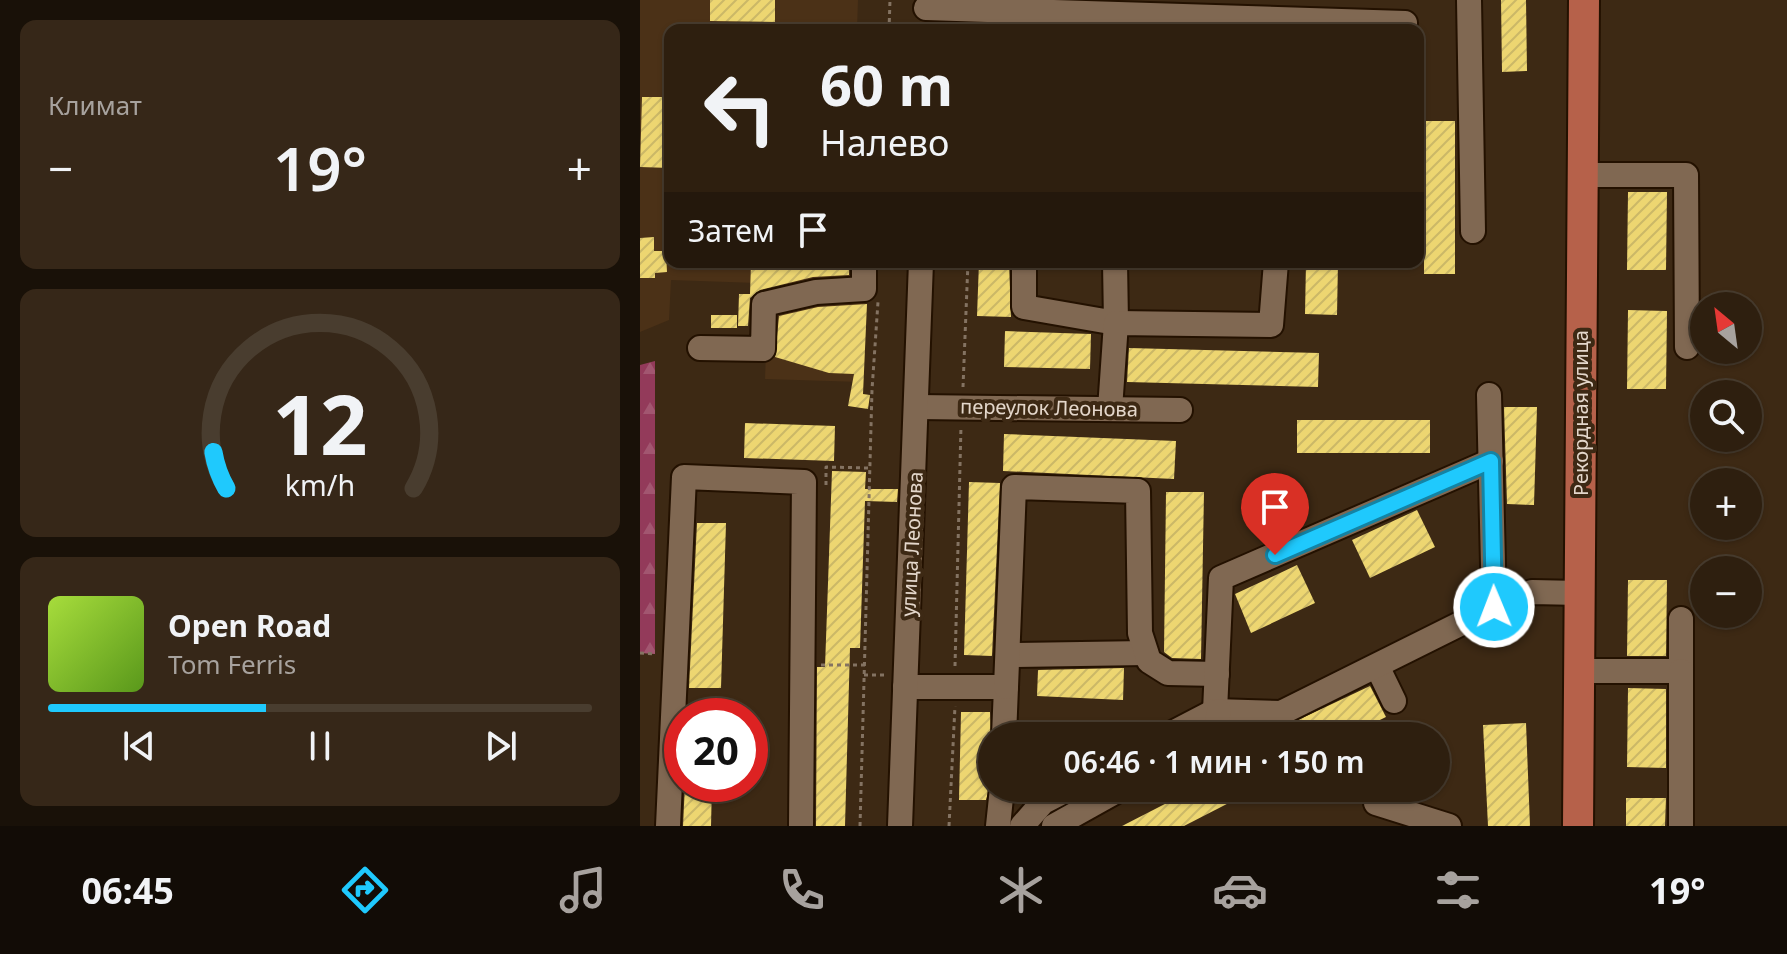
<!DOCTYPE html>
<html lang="ru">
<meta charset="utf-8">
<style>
:root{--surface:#2e1f0f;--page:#362718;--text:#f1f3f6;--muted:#a7a29e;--line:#493d2f;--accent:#1fc9fd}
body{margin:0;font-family:"Noto Sans",sans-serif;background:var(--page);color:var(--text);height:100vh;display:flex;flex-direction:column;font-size:30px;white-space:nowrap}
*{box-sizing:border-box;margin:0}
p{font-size:26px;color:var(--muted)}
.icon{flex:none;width:44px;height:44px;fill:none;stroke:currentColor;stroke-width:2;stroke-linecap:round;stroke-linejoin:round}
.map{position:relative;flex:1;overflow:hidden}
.sheet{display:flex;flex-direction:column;gap:20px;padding:20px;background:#191108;width:640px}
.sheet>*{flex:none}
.banner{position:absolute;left:24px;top:24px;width:760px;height:244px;border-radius:16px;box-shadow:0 2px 6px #0004,0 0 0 2px var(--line);background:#2e1f0f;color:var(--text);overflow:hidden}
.needle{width:52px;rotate:331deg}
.fabs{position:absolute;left:1050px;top:292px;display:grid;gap:16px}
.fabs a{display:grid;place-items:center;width:72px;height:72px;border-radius:50%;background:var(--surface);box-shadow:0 2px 6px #0004,0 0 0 2px var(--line);font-size:40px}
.speed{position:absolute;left:24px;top:698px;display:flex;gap:16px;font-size:40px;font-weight:700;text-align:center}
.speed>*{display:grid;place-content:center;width:104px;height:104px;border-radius:50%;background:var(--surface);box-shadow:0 2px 6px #0004,0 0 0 2px var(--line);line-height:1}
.speed .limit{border:12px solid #d22;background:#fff;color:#111}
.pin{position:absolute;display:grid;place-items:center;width:68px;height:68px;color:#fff;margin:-82px -34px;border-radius:50% 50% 50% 0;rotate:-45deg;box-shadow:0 0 8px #0007}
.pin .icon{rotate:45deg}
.me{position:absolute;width:88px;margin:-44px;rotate:359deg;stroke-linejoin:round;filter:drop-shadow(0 0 6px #0008)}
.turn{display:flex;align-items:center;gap:28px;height:168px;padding:0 24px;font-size:36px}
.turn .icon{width:104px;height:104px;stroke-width:2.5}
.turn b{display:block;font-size:56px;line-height:68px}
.then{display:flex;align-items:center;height:76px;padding:0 24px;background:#0003;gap:16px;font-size:30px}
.big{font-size:60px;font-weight:600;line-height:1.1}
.sheet .widget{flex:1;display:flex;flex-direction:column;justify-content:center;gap:12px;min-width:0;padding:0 28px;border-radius:16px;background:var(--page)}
.sheet .dial{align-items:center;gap:0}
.dial svg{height:208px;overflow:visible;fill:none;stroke:var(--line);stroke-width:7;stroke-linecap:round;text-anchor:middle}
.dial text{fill:var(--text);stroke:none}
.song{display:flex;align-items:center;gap:24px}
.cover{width:96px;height:96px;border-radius:12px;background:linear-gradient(135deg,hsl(80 70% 55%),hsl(90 70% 35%))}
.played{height:8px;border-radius:4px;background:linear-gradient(90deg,var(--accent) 40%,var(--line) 40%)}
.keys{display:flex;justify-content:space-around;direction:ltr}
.heat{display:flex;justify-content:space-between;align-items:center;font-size:44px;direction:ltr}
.trip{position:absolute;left:338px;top:722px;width:472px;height:80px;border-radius:40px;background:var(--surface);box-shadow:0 2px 6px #0004,0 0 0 2px var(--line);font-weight:600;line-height:80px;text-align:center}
.menu{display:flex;height:128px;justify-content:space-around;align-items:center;background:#120c06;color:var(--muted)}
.menu .icon{width:56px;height:56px}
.menu .current{color:var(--accent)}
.menu b{font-size:36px;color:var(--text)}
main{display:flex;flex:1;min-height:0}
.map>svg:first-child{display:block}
</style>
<main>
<section class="sheet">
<div class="widget"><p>Климат</p>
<div class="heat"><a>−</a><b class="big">19°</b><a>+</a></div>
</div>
<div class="widget dial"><svg viewBox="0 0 100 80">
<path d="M14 69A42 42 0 1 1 86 69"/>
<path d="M14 69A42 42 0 0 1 9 55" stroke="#1fc9fd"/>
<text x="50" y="56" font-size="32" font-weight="700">12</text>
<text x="50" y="72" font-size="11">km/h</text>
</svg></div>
<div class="widget">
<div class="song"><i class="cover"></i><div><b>Open Road</b><p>Tom Ferris</p></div></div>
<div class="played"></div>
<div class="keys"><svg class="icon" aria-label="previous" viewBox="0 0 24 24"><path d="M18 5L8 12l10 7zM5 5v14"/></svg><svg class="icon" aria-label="pause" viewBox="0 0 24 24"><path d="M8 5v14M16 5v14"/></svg><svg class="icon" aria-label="next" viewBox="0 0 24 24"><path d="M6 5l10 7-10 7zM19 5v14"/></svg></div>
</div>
</section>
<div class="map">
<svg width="1147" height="826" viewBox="0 0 1147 826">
<defs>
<pattern id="forest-firs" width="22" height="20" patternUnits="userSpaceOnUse" patternTransform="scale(2)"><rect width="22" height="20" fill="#933a5a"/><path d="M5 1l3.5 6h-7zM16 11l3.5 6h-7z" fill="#a25670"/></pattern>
<pattern id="building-hatch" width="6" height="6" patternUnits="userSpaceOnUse" patternTransform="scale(2)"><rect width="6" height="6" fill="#edd671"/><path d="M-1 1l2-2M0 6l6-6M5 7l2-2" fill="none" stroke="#cbb867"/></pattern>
</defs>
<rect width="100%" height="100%" fill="#3d2914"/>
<g fill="#4b3117">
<polygon points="0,0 218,0 217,30 30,30 30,262 210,262 209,286 31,280 29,320 0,332"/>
<polygon points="128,294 225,298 221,382 125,379"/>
</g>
<polygon fill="url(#forest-firs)" points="15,361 15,654 0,653 0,365"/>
<g fill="url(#building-hatch)">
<polygon points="70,0 135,0 135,22 70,21"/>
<polygon points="861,0 886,0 887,71 862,72"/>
<polygon points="346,25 378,26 378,30 346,30"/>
<polygon points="2,97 30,97 30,168 0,167"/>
<rect x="784" y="121" width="31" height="153"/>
<polygon points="988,192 1027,192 1026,270 987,270"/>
<polygon points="14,237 14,251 26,251 27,272 15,273 15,278 0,278 0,238"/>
<polygon points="191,262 209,262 209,275 173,277 120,290 110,298 108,326 98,326 99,294 110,294 111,263 191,266"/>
<polygon points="339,262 369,262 371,317 337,316"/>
<polygon points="666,262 698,262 697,315 665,314"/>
<polygon points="227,304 223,394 230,395 228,409 208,406 214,374 189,373 135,357 139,316 178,307"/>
<polygon points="988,310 1027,311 1026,389 987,389"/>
<rect x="71" y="315" width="26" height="13"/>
<polygon points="365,331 451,334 450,369 364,367"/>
<polygon points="489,348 679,353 678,387 487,382"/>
<polygon points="864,407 897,407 894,505 867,504"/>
<rect x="657" y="420" width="133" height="33"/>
<polygon points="105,423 195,426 194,461 104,458"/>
<polygon points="364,434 536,441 534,479 363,471"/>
<polygon points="192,471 226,472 225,489 258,489 257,502 225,501 220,648 210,648 205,826 176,826 177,667 185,667"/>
<polygon points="329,482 360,483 352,656 324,655"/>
<polygon points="526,492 564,492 561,659 532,658 524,652"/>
<polygon points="777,510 795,547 730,578 712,540"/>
<polygon points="57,523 86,523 81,688 49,688"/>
<polygon points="657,565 675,603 611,633 595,594"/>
<polygon points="988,580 1027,580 1026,656 987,656"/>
<polygon points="484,668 483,700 397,696 398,670"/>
<polygon points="730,686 746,717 707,736 644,736 641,728"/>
<polygon points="988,688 1026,689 1026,768 987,767"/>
<polygon points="321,712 350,712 352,777 346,800 319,800"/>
<polygon points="886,723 890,826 848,826 843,725"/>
<polygon points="45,784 72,784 71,826 43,826"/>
<polygon points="556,788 618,788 544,826 482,826"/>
<polygon points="986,798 1026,798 1025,826 986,826"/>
</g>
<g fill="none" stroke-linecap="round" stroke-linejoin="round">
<g stroke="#231100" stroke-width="28">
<g id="minor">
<polyline points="829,0 833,231"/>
<polyline points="286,8 765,23"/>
<polyline points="941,175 1046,175 1047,347"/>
<polyline points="384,262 384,307 476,323 475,262"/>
<polyline points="60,348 123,349 124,304 176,292 224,289 224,262"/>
<polyline points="849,395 854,607"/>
<polyline points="278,407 540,410"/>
<polyline points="470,409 476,323 631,325 636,262"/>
<polyline points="368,655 506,653"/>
<polyline points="737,666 754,701"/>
<polyline points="941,671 1041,671 1041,619"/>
<polyline points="265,687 366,687 364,736"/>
<polyline points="366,687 374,487 498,491 500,633 509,661 528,673 577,674"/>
<polyline points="575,711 581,578 851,461"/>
<polyline points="527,736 575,711 641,713 854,607 892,592 940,593"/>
<polyline points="574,736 579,711"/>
<polyline points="736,803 809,826"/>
<polyline points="28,826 44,477 164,482 161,826"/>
<polyline points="260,826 281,262"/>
<polyline points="358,826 362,788"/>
<polyline points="382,826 403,802 430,788"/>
<polyline points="414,826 482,788"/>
<polyline points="1041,826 1041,671"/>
</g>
</g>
<g stroke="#231100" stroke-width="34">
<polyline id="major" points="938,826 944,0"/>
</g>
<g stroke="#847362" stroke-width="3" stroke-dasharray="4 4" stroke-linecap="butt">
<polyline points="249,30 250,0"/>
<polyline points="323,387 328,262"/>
<polyline points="186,485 186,467 228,468"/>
<polyline points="0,653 16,654"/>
<polyline points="181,665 225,665"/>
<polyline points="315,666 321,426"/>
<polyline points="224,675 245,675"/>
<polyline points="220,826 232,390 238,302"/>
<polyline points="309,826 315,706"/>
</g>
<use href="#minor" stroke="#806852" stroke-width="24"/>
<use href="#major" stroke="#b6614a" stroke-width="30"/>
</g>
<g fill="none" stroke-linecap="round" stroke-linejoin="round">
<g stroke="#1483a4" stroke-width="20">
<polyline id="route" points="635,555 851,461 854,607"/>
</g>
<use href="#route" stroke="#1fc9fd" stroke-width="14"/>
</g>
<g text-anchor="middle" stroke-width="8" stroke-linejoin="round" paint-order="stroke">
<g font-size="20" fill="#e4d7cb" stroke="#3d2914">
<text transform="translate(409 408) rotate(1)" y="7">переулок Леонова</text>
<text transform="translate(941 413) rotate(-90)" y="7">Рекордная улица</text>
<text transform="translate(272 544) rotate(-87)" y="7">улица Леонова</text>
</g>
</g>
</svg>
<div class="fabs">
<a><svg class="needle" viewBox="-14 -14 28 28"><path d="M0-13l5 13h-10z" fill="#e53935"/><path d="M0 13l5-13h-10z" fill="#a7a29e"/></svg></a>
<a><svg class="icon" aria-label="search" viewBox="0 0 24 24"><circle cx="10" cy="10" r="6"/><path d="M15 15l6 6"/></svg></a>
<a>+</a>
<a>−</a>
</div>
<div class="speed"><div class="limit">20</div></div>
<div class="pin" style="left:635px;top:555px;background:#d93025"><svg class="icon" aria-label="arrive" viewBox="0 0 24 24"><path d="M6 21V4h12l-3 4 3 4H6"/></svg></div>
<svg class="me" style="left:854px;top:607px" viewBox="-20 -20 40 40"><circle r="17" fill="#1fc9fd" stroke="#fff" stroke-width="3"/><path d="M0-11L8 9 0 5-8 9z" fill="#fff"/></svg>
<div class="trip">06:46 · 1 мин · 150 m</div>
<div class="banner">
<div class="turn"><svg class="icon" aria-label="left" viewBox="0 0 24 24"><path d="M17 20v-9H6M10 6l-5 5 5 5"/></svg><div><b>60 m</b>Налево</div></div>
<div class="then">Затем<svg class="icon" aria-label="arrive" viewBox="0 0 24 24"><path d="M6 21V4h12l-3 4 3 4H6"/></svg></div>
</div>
</div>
</main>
<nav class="menu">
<b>06:45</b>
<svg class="icon current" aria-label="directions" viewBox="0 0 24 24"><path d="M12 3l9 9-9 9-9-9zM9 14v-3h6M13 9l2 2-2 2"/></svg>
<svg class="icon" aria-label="music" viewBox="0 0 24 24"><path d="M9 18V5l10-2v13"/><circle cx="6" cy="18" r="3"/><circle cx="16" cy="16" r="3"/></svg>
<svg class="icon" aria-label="phone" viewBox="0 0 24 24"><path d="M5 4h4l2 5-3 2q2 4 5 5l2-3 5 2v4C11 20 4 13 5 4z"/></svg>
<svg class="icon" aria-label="climate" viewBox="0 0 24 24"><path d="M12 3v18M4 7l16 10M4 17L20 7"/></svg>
<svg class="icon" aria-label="car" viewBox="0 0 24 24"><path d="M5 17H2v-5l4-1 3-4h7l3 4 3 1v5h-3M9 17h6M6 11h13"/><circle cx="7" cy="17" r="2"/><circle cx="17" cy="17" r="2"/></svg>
<svg class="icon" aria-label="filters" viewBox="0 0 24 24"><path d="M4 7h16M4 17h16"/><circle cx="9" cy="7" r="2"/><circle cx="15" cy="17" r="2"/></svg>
<b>19°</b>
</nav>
